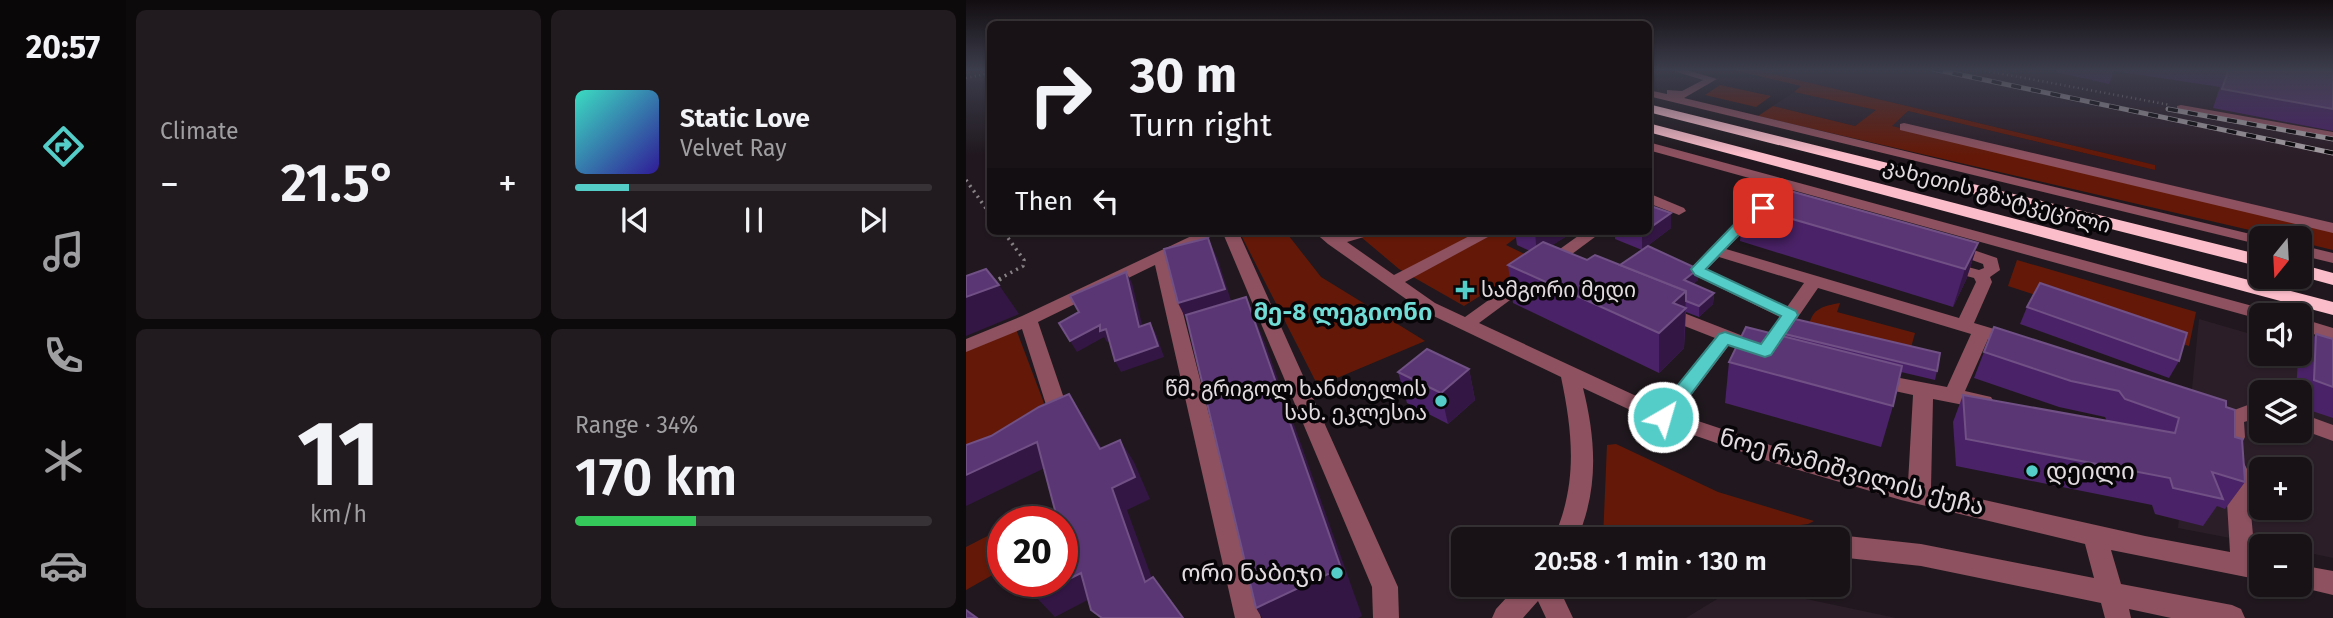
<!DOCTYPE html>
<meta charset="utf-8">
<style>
:root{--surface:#181216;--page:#211b1f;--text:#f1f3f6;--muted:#9f9ea1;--line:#363235;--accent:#54cdc8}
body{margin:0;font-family:"Fira Sans","Noto Sans Georgian",sans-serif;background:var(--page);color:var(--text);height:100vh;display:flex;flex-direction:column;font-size:26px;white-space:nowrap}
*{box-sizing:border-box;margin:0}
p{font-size:23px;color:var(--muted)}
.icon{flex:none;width:38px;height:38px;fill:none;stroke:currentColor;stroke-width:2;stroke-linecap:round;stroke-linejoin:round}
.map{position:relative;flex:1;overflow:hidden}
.drawer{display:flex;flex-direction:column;gap:10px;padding:10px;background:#0d0a0c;width:840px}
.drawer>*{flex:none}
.guide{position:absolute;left:21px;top:21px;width:665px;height:214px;border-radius:10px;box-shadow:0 2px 5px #0004,0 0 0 2px var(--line);background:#181216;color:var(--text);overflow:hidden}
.needle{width:46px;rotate:198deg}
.fabs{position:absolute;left:1283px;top:226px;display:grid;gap:14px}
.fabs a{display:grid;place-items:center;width:63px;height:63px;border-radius:10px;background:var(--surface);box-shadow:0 2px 5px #0004,0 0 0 2px var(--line);font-size:35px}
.speed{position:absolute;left:21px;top:506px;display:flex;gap:14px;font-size:35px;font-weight:700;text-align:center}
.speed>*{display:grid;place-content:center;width:91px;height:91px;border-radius:50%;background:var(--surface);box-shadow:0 2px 5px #0004,0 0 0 2px var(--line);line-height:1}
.speed .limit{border:10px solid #d22;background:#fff;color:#111}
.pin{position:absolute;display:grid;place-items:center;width:60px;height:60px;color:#fff;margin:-30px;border-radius:14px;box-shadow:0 4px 10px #0006}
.me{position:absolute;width:77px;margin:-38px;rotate:38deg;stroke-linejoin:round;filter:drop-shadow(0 0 5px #0008)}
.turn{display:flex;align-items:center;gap:24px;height:147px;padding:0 28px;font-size:32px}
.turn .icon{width:91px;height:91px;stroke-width:2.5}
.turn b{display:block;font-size:49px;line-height:60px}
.then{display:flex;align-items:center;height:66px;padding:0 28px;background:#0003;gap:14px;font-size:26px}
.big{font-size:52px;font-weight:600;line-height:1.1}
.drawer .tile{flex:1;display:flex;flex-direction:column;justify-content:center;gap:10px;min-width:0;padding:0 24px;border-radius:10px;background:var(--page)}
.drawer .dial{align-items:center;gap:0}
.dial b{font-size:91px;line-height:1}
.song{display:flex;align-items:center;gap:21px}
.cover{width:84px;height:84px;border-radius:10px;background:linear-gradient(135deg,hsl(170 70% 55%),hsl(250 70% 35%))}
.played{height:7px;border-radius:4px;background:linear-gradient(90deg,var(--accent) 15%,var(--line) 15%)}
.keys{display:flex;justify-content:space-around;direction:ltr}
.heat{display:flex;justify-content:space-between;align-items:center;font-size:38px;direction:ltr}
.charge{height:10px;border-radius:5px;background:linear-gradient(90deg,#34c759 34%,var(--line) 0)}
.drawer .tiles{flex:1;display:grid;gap:10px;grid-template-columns:repeat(2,1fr)}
.trip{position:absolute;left:485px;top:527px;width:399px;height:70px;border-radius:10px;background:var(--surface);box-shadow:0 2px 5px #0004,0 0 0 2px var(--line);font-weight:600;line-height:70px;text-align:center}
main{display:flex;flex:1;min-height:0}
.dock{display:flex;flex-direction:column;width:126px;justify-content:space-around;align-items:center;background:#0a0709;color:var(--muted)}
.dock .icon{width:49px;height:49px}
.dock .on{color:var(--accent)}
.dock b{font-size:32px;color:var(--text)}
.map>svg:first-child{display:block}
</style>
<main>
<nav class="dock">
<b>20:57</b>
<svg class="icon on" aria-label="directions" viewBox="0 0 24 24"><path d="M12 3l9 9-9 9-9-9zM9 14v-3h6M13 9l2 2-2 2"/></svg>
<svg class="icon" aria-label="music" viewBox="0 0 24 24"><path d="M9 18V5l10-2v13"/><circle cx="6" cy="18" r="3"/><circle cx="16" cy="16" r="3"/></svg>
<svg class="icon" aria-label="phone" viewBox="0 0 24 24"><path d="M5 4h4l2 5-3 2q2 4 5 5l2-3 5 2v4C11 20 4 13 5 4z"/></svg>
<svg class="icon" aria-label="climate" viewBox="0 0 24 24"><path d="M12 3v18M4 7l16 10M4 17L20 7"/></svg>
<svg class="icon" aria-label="car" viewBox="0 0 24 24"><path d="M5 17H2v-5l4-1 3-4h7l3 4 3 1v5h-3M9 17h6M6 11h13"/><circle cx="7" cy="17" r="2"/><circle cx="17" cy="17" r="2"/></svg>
</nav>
<section class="drawer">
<div class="tiles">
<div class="tile"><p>Climate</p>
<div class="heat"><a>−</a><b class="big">21.5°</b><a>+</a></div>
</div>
<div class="tile">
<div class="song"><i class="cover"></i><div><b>Static Love</b><p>Velvet Ray</p></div></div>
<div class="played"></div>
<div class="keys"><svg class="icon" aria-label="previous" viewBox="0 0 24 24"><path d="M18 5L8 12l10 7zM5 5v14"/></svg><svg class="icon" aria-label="pause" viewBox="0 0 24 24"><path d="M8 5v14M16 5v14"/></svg><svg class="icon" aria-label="next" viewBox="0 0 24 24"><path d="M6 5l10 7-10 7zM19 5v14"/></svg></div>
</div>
<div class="tile dial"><b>11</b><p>km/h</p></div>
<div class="tile"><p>Range · 34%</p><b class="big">170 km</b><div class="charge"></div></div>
</div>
</section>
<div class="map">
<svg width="1367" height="618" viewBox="0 0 1367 618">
<rect width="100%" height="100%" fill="#20181e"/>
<g fill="#2b1e28" fill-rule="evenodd">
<polygon points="786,69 1322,69 1367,77 1367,231 925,126 942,111 1189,170 1188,165"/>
<polygon points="828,92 911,110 889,126 807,106"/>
<path d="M1233,319L1295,337V354H1334V349L1367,359V558L1334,551V546H1306L1212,528ZM1295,392H1334V430H1295ZM1295,469H1334V508H1295Z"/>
<polygon points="774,585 775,585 930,618 720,618"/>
</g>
<g fill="#641908">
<polygon points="763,69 786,69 1189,165 1189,170 942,111 926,126 1367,231 1367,250 1334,242 1334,238 1318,238 792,116 807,106 889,126 910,110 828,92 835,86"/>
<polygon points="754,85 805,96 790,107 739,95"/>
<polygon points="273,231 319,231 355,277 459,341 352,386"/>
<polygon points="416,231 559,231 540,245 571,260 498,306 433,269 395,237"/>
<polygon points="1051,260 1230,312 1223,346 1042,286"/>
<path d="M874,303L871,312L949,333L944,351L843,326C846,308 858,306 874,303Z"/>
<polygon points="50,329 79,406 0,456 0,350"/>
<polygon points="650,444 752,492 848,521 842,524 724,539 637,539 641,445"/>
<polygon points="37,528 37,569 0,590 0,547"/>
</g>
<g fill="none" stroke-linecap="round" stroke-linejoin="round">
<g stroke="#878085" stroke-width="2.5" stroke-dasharray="1 3.5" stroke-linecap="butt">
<polyline points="1010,69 1204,105"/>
<polyline points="0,78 24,73"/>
</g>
<g stroke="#878085" stroke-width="3.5" stroke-dasharray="2 4.5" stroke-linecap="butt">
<polyline points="0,180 24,214"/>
<polyline points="33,279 57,266 58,260 37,231"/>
</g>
<polyline stroke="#878085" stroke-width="4.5" stroke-dasharray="2 5" stroke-linecap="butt" points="27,283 36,278"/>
<g fill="#8d515f" fill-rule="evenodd">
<polygon points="701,69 717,69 751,79 718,98 1301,238 1295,238 1295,245 682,96 682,90 701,94 701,90 716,91 737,80"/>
<polygon points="1215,105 1367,132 1367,140 1211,110 1211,106"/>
<polygon points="938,123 1367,223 1367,233 934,130 934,124"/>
<polygon points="682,142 1305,311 1308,315 1295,315 1295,319 1293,319 682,150"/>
<polygon points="682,193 718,208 720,211 713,215 682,203"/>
<path d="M794,206L799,207L801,210C788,223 773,236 760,249L993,318L1010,282L1008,278L974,269L972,266L980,261L1013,270L1018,268L1017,264L981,251L979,248L981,245H993L1031,258L1034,270L1024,277L1026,282L1008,323L1055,337L1057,341L1048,347L1022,339L999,391L1025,397L1028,402L1025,407L1018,409L967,399L965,488L1179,536L1264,552L1259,469L1262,463L1270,460L1278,463L1281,469L1289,557L1295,558V580L1145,550L1155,584L1266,605L1275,609L1279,618H1205L1163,609L1165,618H1139L1135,603L955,566L872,557V539H863L872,535L955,544L1128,578L1119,544L935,500L805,462L690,422L617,388C630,440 633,489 611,539H587C612,485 607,434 595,377L457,311L362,244L347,231H365L371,235L386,231H411L408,234L381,242L428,275L513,231H533L439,282L469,303L499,317L619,231H637L513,323L694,407L749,338L693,316L690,312L693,308H705L795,343L814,317L728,275L724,269L779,213ZM753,257L838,283L821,307L741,269ZM852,288L1005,334L981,387L908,373L901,375L898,380L901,385L947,395L942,483L807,446L711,414L764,344L799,357L806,355Z"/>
<path d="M236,231H256L203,258L295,618H269L189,265L72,322L102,410C96,421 88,428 76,424L73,419L81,408L56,329L0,352V339L56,316Z"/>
<polygon points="256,231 272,231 432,587 433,618 407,618 406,587"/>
<polygon points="1334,245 1367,253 1367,263 1334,255"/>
<polygon points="1334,318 1367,328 1367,340 1334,330"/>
<path d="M1290,402L1295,403V417L1278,422L1279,437L1276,443L1268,445L1260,443C1256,434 1255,421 1260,413Z"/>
<polygon points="1334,413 1367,425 1367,441 1334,429"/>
<polygon points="1334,565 1367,571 1367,595 1325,585 1334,584"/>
<polygon points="553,584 591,584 607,618 580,618 572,601 557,618 526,618 530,609"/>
</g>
<g fill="#fcbdca" fill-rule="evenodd">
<polygon points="682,104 1295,255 1295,267 682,112"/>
<polygon points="682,123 1367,302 1367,315 682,132"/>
<polygon points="1334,264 1367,273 1367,285 1334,276"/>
</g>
<g stroke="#a49da2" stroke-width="5">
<g id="rail">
<polyline points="967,69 1367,153"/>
<polyline points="1202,109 1367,139"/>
</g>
</g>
<use href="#rail" stroke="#070507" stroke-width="3.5" stroke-dasharray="10" stroke-linecap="butt"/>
</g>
<g fill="#4a2267">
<polygon points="1091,69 1367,69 1367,131 1247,108 1254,87 1148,71 1143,84 1090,72"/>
<polygon points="778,205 1012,243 1000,280 987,307 774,241"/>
<polygon points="705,228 676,250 649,239 649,231 682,231"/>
<polygon points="549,231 609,231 586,245 621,260 654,265 732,269 732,280 727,284 748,293 747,304 733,317 720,312 718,348 693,373 547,303 542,265 564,251 551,245"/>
<polygon points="1061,307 1213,361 1203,378 1054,324"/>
<polygon points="819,334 971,371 969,380 935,372 927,406 915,447 759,403 763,362 819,336"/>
<polygon points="1350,334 1367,339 1367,418 1334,407 1334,392 1330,392 1332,358"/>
<polygon points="1018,352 1260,407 1269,437 1279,482 1259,509 1251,506 1237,526 1189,514 1186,505 990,466 987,422 997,395 1141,421 1139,417 1093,407 1008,378"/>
<polygon points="503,369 509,400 482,424 441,403 432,372"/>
</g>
<g fill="#331644">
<polygon points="705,213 705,228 676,250 676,234 680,231 682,231 682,229"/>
<polygon points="571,231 609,231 571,255 569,232"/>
<polygon points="242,238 252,260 269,313 224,327 212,303"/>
<polygon points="1012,243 1000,280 987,307 999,269"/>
<polygon points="732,269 732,280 718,291 718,280"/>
<polygon points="160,272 166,283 179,337 173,327"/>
<polygon points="33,285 53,314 0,336 0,297"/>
<polygon points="720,291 718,348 693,373 693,333 707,303"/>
<polygon points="748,293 747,304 733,317 733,306"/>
<polygon points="280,297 299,343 396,616 392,618 296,618 290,608"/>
<polygon points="184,323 190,334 198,357 155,372 149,361"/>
<polygon points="134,325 140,329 147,340 141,342 138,337 111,352 104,341"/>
<polygon points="503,369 509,400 482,424 475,393"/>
<polygon points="103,394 117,416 149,471 134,449"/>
<polygon points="154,440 168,462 184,499 161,510 195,603 179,582 146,488"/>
<polygon points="71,442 87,464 0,506 0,475"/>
<polygon points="115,573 133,594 89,617 69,596"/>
</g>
<g fill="#5b3674" stroke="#705085" stroke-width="2">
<polygon points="1263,69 1367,69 1367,109 1256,89"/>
<polygon points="799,184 1012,243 999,269 778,205"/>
<polygon points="682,205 705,213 682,229"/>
<polygon points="667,231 680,231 676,234"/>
<polygon points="242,238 259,289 212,303 198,249"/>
<polygon points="577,242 621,260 629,255 720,291 707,303 720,308 693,333 542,265"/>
<polygon points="682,246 732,269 718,280 748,293 733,306 720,301 720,291 654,265"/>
<polygon points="20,269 33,285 0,297 0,276"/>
<polygon points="160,272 173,327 184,323 192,346 149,361 140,329 134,331 134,325 104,341 93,323 113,312 104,296"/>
<polygon points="1074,283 1221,333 1213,361 1061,307"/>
<polygon points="280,297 375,568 290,608 220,315"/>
<polygon points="829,319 974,353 971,371 819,334"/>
<polygon points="780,327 936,366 927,406 763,362"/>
<polygon points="1028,327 1260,401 1260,407 1269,410 1269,437 1276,439 1279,482 1246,472 1257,499 1207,488 1204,478 1000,439 997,395 1209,433 1213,418 1159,399 1153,391 1105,381 1018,352"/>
<polygon points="1350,334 1367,339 1367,387 1348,380"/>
<polygon points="461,349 503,369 475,393 432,372"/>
<polygon points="103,394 134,449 154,440 169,477 146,488 179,582 187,577 217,618 136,618 125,610 115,573 69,596 66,581 96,581 96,522 74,522 90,514 71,442 0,475 0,445 25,436 73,407"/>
<polygon points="0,610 11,618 0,618"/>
</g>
<linearGradient id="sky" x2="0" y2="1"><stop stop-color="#120d10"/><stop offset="0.45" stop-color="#3c3d4c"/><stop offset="1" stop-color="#3c3d4c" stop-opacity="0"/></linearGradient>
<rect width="1367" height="155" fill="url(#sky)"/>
<polygon fill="#54cdc8" stroke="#378582" stroke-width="2" points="797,204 804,208 788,219 740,269 830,311 832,315 805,355 799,357 762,345 704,422 690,422 687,417 690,412 753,334 759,332 795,344 815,316 729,275 725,269 779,213"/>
<g fill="#54cdc8" stroke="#070507" stroke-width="2.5">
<path d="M495.5 279.5h7v7h7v7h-7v7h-7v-7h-7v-7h7z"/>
<circle cx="475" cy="401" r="7"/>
<circle cx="1066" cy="471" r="7"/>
<circle cx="371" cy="573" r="7"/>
</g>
<g text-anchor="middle" stroke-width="7" stroke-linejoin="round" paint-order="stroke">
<g font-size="21" fill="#e2dce0" stroke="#070507">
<text transform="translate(1031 196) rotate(15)" y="7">კახეთის გზატკეცილი</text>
</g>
<g font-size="21" fill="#e2dce0" stroke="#070507" text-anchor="start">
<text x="515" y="297">სამგორი მედი</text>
<text x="461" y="396" text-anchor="end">წმ. გრიგოლ ხანძთელის<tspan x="461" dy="24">სახ. ეკლესია</tspan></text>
</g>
<g font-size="24" font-weight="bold" fill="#70dcd6" stroke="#070507">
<text x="377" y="320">მე-8 ლეგიონი</text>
</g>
<g font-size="24" fill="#e2dce0" stroke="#070507" text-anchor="start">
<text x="1080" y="479">დეილი</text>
<text x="357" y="581" text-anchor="end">ორი ნაბიჯი</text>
</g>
<g font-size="24" fill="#e2dce0" stroke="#070507">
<text transform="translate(886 472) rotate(15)" y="8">ნოე რამიშვილის ქუჩა</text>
</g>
</g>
</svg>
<div class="fabs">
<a><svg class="needle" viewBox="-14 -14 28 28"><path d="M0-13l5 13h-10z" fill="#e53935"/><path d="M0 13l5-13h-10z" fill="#9f9ea1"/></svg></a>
<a><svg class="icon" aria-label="sound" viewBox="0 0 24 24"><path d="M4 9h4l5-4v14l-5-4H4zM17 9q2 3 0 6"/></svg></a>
<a><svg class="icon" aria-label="layers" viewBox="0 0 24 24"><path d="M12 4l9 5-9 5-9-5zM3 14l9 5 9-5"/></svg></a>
<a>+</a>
<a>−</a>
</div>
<div class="speed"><div class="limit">20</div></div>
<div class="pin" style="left:797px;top:208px;background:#d93025"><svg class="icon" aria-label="arrive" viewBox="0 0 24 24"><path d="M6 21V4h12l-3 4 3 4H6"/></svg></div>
<svg class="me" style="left:697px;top:417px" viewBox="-20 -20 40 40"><circle r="17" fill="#54cdc8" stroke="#fff" stroke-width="3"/><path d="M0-11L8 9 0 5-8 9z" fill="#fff"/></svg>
<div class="trip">20:58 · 1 min · 130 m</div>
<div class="guide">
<div class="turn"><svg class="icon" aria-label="right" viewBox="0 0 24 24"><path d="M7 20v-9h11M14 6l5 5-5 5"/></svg><div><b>30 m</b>Turn right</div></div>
<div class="then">Then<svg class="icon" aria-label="left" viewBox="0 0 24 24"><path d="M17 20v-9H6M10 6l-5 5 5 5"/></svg></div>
</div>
</div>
</main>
